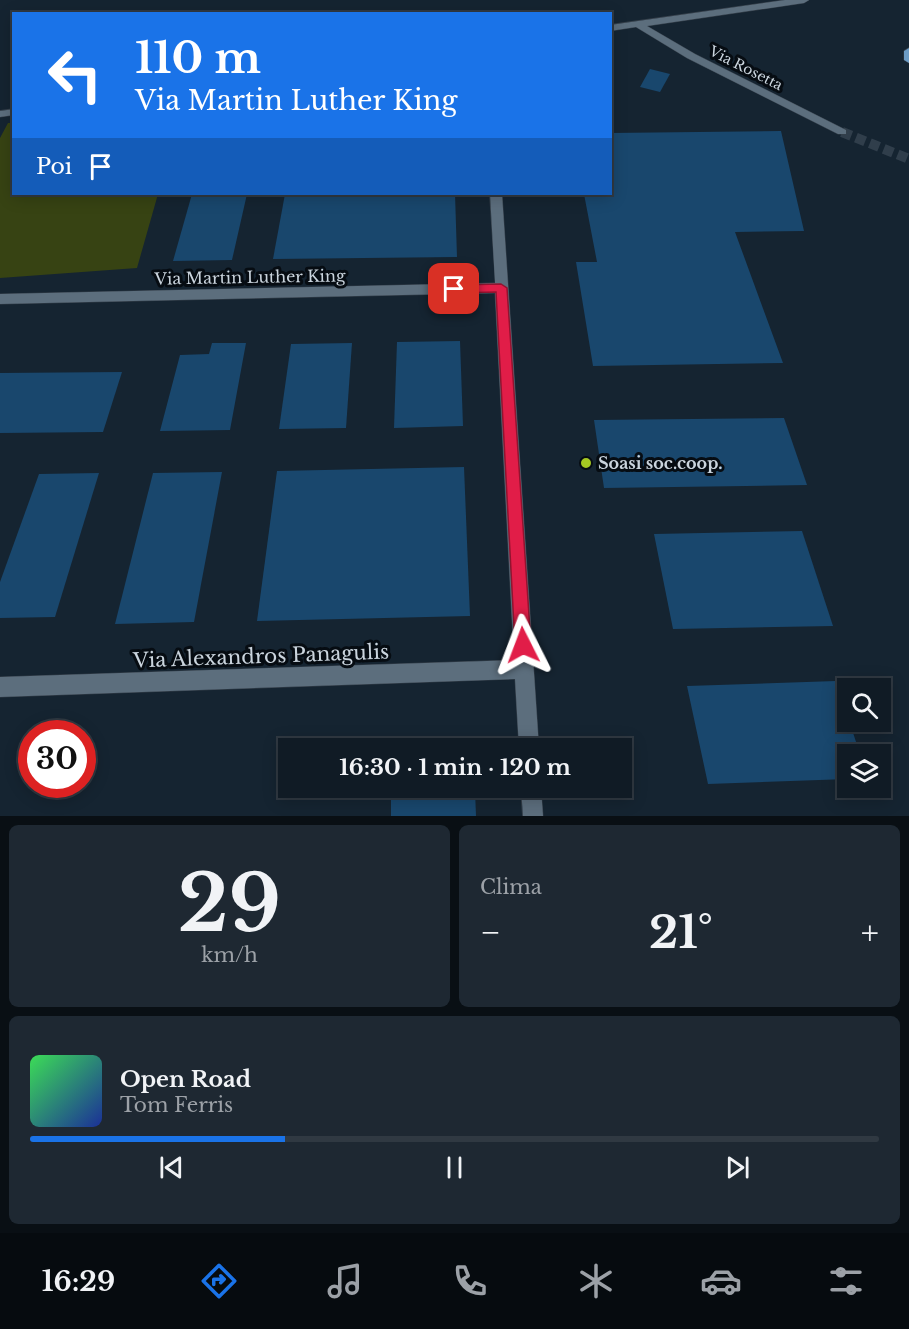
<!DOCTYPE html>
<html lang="it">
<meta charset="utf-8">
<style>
:root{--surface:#101b25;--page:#1e2832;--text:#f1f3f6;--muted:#9ca1a7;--line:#303942;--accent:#1a73e8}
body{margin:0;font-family:"Libre Baskerville",serif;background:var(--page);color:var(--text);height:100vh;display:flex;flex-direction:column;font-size:22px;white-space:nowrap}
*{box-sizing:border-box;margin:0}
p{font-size:20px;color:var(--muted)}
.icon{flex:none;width:33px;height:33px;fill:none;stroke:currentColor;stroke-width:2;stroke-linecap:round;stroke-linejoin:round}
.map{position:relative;height:816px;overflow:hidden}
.drawer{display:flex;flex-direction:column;gap:9px;padding:9px;background:#090f14;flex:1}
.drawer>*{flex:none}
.banner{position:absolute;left:12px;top:12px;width:600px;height:183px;border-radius:0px;box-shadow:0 3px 15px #0003,0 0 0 2px var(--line);background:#1a73e8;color:#fff;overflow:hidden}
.fabs{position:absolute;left:837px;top:678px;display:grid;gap:12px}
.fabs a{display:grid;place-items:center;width:54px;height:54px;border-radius:0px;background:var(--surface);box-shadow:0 3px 15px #0003,0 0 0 2px var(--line);font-size:30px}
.speed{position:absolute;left:18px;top:720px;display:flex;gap:12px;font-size:30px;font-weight:700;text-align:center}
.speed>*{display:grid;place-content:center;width:78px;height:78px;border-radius:50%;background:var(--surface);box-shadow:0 3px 15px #0003,0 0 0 2px var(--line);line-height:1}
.speed .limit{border:9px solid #d22;background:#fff;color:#111}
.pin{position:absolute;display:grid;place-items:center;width:51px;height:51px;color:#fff;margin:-26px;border-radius:12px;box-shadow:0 3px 9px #0006}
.me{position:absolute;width:66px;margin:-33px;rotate:357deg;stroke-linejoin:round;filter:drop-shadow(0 0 4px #0008)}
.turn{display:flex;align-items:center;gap:21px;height:126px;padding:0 24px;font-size:27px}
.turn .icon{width:78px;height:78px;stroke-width:2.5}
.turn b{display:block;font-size:42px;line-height:51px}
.then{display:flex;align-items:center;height:57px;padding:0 24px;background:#0003;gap:12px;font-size:22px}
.big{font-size:45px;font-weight:700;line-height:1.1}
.drawer .card{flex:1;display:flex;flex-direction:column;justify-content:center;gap:9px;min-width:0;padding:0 21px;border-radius:9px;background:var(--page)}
.drawer .dial{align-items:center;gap:0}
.dial b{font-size:78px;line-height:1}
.song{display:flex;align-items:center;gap:18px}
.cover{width:72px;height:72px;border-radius:9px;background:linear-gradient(135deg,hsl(130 70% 55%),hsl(230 70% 35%))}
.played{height:6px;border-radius:3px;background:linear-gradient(90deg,var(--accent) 30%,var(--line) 30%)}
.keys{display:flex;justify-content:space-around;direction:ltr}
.heat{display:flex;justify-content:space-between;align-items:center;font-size:33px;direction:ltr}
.drawer .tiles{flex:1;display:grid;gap:9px;grid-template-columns:1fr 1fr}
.card:last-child{grid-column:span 2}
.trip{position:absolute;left:278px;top:738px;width:354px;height:60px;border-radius:0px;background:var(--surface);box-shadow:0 3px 15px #0003,0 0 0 2px var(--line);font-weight:700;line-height:60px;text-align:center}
.dock{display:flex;height:96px;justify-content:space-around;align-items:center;background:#060b0f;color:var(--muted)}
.dock .icon{width:42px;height:42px}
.dock .active{color:var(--accent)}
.dock b{font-size:27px;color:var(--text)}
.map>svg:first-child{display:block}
</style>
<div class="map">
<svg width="909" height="816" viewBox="0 0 909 816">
<rect width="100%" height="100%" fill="#152431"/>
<polygon fill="#374313" points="8,123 13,123 14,194 158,194 137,268 0,278 0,138"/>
<g fill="#19476d">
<polygon points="650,69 670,74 660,92 640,87"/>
<polygon points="781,131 804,231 735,232 783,363 593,366 576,262 597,262 584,194 610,194 610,133"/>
<polygon points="192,194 247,194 232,260 173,261"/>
<polygon points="285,194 455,194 457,257 273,259"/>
<polygon points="460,341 463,426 394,428 397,342"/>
<polygon points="212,343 246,343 230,430 160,431 180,355 209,354"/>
<polygon points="352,343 346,428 279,429 291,344"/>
<polygon points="122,372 103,432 0,433 0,373"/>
<polygon points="784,418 807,485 604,488 594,420"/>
<polygon points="464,467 470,616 257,621 277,471"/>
<polygon points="222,472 194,622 115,624 153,473"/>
<polygon points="99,473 55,617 0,618 0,582 39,474"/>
<polygon points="802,531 833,626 673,629 654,534"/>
<polygon points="836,681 860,754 848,754 848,779 708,784 687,686"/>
<polygon points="475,790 476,816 391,816 391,793"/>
</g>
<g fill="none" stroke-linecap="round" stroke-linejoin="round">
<polyline stroke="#303e4b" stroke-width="10" stroke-dasharray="10 5" stroke-linecap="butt" points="842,132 909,159"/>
<g stroke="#36404b" stroke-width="1">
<g id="minor">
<polygon points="785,0 809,0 804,3 647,26 695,54 846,130 846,134 838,134 687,58 636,27 610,31 610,25"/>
<polygon points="14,109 14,115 0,117 0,111"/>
<polygon points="490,194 502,194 539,748 519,748 515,679 0,697 0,677 514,660 495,293 0,304 0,294 495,283"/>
<polygon points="521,788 541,788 543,816 523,816"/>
</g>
</g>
<g stroke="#36404b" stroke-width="1">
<polygon id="primary" points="909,48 909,63 904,60 904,51"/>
</g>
<use href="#minor" fill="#5c6e7d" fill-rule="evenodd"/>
<use href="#primary" fill="#6c9cc5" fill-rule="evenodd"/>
</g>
<polygon fill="#e11d48" stroke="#92132f" stroke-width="1.5" points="501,284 507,288 531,645 529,651 523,653 517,651 515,645 496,292 454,293 448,289 454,285"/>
<circle fill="#a5c822" stroke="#060c12" stroke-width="2" cx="586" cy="463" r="6"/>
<g text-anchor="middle" stroke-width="6" stroke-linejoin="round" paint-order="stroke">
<g font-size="14" fill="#cad4dd" stroke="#060c12">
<text transform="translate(746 68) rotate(27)" y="5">Via Rosetta</text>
</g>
<g font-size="16" fill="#cad4dd" stroke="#060c12">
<text transform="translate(250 277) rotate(-1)" y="6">Via Martin Luther King</text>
</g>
<g font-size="16" font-weight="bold" fill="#cad4dd" stroke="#060c12" text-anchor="start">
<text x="598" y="469">Soasi soc.coop.</text>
</g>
<g font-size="20" fill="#cad4dd" stroke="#060c12">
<text transform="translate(261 656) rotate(-2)" y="7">Via Alexandros Panagulis</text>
</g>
</g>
</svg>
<div class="fabs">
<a><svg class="icon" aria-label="search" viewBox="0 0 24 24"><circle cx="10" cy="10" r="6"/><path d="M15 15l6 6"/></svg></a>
<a><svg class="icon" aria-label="layers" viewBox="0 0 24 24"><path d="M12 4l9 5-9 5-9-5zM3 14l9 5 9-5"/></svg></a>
</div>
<div class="speed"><div class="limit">30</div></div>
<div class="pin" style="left:454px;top:289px;background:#d93025"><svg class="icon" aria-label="arrive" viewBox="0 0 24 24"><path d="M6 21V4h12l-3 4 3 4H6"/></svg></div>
<svg class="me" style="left:523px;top:645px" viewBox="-20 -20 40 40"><path d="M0-17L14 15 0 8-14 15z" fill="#e11d48" stroke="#fff" stroke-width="4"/></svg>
<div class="trip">16:30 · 1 min · 120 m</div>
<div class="banner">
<div class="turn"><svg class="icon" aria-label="left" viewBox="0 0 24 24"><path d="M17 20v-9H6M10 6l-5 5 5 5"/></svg><div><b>110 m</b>Via Martin Luther King</div></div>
<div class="then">Poi<svg class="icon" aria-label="arrive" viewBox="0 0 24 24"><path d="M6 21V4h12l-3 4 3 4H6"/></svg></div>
</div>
</div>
<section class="drawer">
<div class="tiles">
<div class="card dial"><b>29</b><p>km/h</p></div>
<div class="card"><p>Clima</p>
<div class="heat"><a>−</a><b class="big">21°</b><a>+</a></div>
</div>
<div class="card">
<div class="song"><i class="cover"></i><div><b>Open Road</b><p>Tom Ferris</p></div></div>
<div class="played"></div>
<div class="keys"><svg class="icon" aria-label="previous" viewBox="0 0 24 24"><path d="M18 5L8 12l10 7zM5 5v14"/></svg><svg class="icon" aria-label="pause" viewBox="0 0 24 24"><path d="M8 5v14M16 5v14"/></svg><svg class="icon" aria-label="next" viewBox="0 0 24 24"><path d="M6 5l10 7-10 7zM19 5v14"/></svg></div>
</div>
</div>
</section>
<nav class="dock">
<b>16:29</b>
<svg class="icon active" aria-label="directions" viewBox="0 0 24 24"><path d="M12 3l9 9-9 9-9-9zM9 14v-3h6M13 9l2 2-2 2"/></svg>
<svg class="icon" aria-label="music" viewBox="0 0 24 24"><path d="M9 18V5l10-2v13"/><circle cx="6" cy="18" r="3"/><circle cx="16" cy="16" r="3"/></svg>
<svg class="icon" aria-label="phone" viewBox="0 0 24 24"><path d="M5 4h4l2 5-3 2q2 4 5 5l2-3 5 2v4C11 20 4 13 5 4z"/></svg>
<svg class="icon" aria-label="climate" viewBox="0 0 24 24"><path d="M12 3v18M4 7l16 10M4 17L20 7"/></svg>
<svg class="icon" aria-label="car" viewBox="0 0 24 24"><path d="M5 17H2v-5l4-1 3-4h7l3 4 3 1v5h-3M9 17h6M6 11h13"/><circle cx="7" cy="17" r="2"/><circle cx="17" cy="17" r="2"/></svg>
<svg class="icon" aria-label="filters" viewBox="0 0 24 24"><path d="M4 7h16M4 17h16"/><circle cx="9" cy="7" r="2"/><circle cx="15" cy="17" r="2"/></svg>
</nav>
